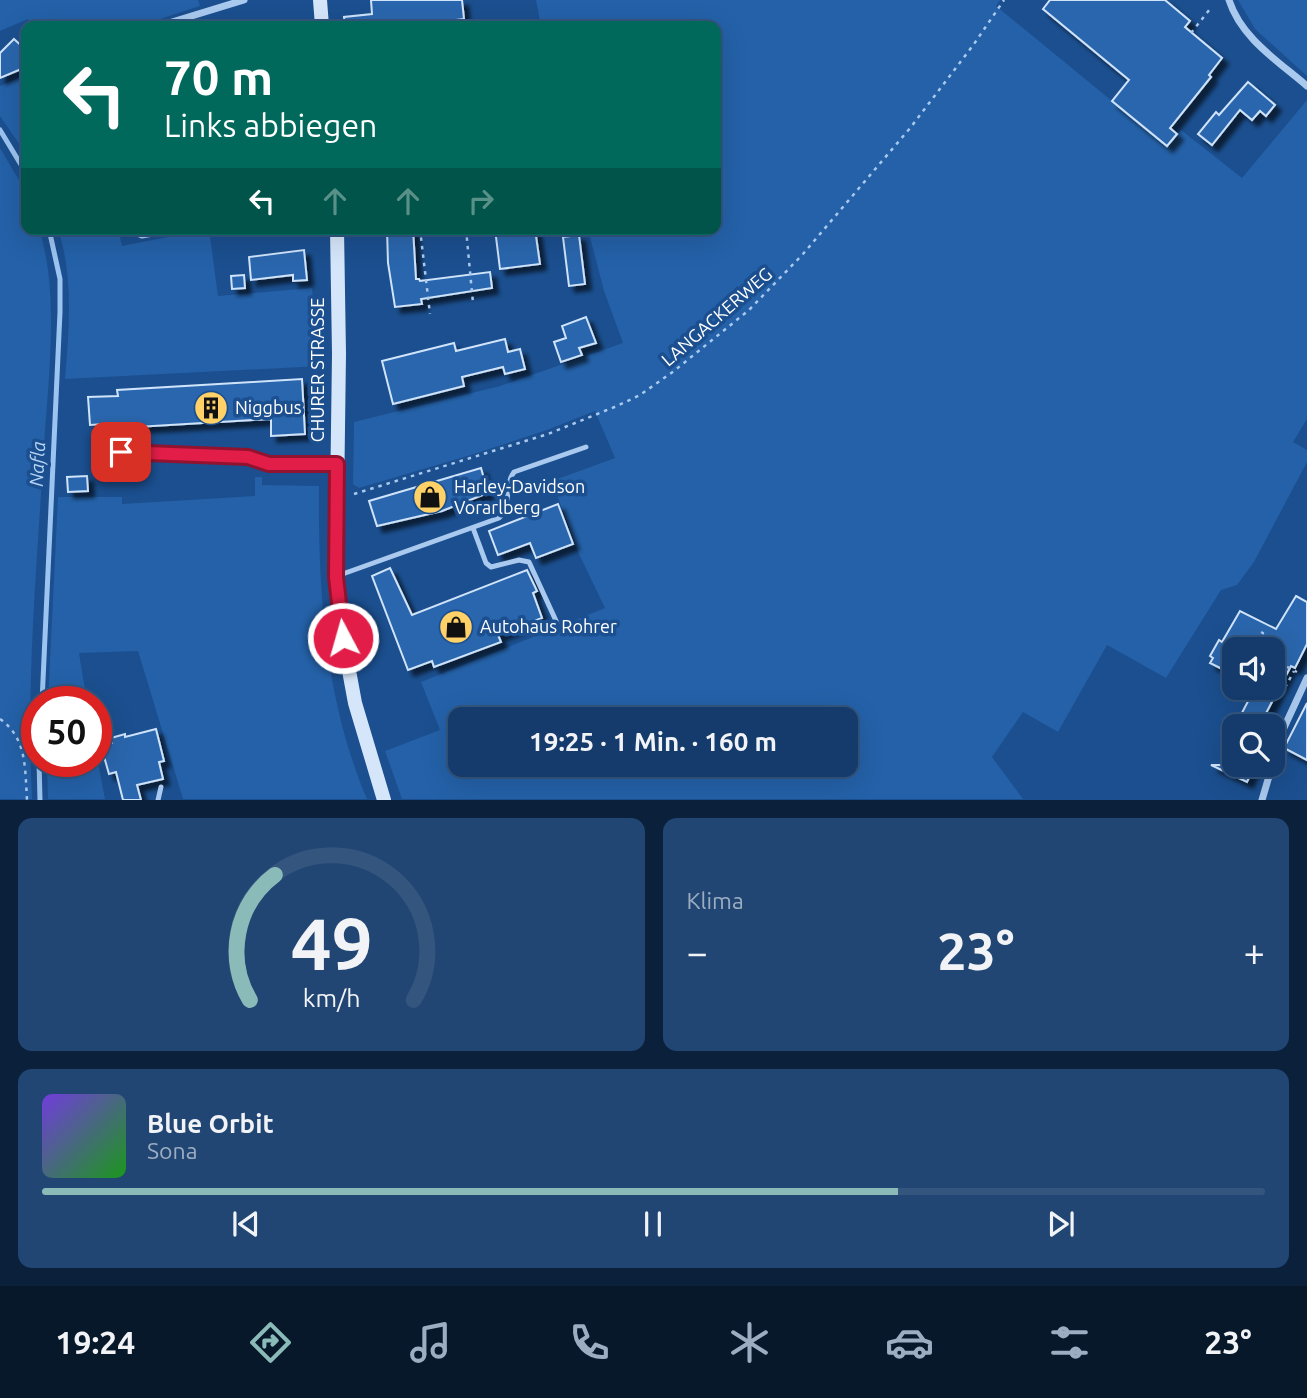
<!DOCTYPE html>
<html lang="de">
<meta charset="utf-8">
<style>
:root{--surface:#143b6b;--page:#214673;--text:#f1f3f6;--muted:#9dadc1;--line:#33557e;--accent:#8bbbb9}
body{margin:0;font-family:Ubuntu,sans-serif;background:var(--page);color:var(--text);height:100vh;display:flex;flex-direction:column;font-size:26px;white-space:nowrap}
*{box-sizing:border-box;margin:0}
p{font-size:23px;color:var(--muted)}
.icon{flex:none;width:38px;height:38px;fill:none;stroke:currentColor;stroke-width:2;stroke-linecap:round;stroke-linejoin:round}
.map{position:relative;height:800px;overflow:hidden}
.drawer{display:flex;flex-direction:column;gap:18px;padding:18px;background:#0b203b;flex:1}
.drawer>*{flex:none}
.hud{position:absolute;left:21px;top:21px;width:700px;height:214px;border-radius:14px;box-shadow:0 7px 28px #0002,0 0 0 2px var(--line);background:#00695c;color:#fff;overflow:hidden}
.buttons{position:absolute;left:1222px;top:637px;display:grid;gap:14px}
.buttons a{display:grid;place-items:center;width:63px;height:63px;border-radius:14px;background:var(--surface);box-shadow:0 7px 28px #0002,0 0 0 2px var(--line);font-size:35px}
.speed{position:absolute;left:21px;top:686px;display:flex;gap:14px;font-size:35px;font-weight:700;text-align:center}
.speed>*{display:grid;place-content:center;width:91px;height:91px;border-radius:50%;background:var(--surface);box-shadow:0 7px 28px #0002,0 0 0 2px var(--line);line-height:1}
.speed .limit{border:10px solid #d22;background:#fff;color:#111}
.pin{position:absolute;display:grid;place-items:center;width:60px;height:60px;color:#fff;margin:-30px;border-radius:14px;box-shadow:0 4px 10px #0006}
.me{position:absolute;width:77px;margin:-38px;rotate:354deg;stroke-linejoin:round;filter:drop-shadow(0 0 5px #0008)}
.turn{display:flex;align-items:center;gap:24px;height:147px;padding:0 28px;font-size:32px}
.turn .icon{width:91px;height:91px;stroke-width:2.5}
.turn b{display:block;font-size:49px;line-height:60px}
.lanes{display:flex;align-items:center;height:66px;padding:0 28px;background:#0003;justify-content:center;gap:35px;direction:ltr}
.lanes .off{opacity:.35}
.big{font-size:52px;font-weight:700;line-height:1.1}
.drawer .widget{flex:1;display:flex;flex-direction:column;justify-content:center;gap:10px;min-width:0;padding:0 24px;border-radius:14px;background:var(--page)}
.drawer .dial{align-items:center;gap:0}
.dial svg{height:182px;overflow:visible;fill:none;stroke:var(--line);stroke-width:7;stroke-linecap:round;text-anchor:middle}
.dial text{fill:var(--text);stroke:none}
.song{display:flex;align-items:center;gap:21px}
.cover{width:84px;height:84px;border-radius:10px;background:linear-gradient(135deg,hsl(260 70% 55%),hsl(120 70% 35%))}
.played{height:7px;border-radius:4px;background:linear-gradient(90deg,var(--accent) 70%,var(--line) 70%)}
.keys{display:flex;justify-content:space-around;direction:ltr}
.heat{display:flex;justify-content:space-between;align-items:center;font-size:38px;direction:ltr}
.drawer .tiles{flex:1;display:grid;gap:18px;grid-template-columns:1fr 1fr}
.widget:last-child{grid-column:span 2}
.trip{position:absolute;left:448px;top:707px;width:410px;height:70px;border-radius:14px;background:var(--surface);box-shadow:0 7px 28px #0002,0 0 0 2px var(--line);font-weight:700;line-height:70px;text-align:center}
.menu{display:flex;height:112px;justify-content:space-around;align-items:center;background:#08182b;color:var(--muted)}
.menu .icon{width:49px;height:49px}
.menu .on{color:var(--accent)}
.menu b{font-size:32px;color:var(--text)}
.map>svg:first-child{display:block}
</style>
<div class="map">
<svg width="1307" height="800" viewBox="0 0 1307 800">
<defs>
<filter id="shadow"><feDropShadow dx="6" dy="6" stdDeviation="2" flood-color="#0009"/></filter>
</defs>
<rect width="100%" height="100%" fill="#1b4f8f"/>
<g fill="#2461a8" fill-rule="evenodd">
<polygon points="0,0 198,0 200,6 138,26 32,26 28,19 0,31"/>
<path d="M536,0H1000L996,6L1167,146L1181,130L1242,178L1307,100V419L1293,442L1307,450V462L1254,562L1237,585L1221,590L1166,678L1107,645L1058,732L1023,712L992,757L1023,799H402L385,751L440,730L421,682L605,608L578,552L552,481L615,458L595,411L547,430L474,454L359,488L353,484L354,422L500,386L623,343L604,291L588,229H716V26H541ZM460,719H845V765H460Z"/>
<polygon points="1238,0 1307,0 1307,76 1255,29"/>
<polygon points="26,75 26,154 0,116 0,86"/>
<path d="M0,148L26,192V229H39C60,294 48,380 44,447C37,564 26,682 32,799H0Z"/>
<path d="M58,229H118L122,246L209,229L218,296L312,288L314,312L321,336L322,366L65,379C69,329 74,278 58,229Z"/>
<path d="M255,477H262V485L319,486C318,591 325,701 367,799H183L138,651L79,653L87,702H48L58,497H122V504L255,496Z"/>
<polygon points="96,752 105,799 48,799 47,761 96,761"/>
</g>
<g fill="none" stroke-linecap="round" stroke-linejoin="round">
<g stroke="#9cc4f0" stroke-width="5">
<polyline points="0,130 26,173"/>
<polyline points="42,702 60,312 60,279 49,229"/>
<polyline points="39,761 40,800"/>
</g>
</g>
<g fill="#2a66ad" stroke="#cfe3fa" stroke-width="2" filter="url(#shadow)">
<polygon points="371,0 462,0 464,19 406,26 345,26 344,17 372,14"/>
<polygon points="1050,0 1165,0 1190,21 1185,27 1222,58 1209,75 1211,77 1170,128 1177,134 1167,146 1112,101 1129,80 1043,9"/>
<polygon points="14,39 26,50 26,67 0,78 0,53"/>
<polygon points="1248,82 1275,105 1266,116 1260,111 1252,120 1240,110 1212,145 1198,134 1216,112 1219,115"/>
<polygon points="387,229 413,229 416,279 419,279 420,281 490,272 492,288 421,299 422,304 395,307 388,263"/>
<polygon points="495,229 535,229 540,264 500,269"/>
<polygon points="579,235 585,284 569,286 563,237"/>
<polygon points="304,250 307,280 293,281 293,275 251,280 249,257"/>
<polygon points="244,275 245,288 232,289 231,276"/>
<polygon points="586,317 596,343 579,348 582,355 561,362 554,342 566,338 562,326"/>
<polygon points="505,339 508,352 520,349 525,369 505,374 503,367 462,377 464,386 393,404 382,361 454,343 456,351"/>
<polygon points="302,379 305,434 271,436 271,419 120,428 119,423 90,425 88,397 118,396 117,390"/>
<polygon points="481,468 488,493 442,511 377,526 369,501"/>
<polygon points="87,476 88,491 68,492 67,477"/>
<polygon points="558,504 573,544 536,558 530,543 498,555 489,531"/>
<polygon points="390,568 412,615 527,570 537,591 533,593 542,618 498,635 501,642 434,667 432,661 408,670 372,576"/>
<polygon points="1296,596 1307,602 1307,644 1295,668 1291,666 1264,717 1279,724 1278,726 1235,726 1255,688 1272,688 1272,649 1250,639 1244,649 1234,649 1234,675 1210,663 1213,658 1210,656 1219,640 1222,642 1240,611 1276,629"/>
<polygon points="1307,703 1307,760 1284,748"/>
<polygon points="156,729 164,761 159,762 163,779 137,785 141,800 123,800 116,772 109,774 101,746 112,743 111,738 125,734 125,737"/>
<polygon points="1211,765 1255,765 1247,782"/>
</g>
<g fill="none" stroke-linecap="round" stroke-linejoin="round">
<g stroke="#a9c9ee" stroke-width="2.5" stroke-dasharray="3.5 5" stroke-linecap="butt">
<polyline points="466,26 486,26"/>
<polyline points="1191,33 1210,9"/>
<polyline points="420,229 430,314"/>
<polyline points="466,229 473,303"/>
<polyline points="354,494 548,434 617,406 640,395 674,371 749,310 803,254 911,127 974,44 1004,0"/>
<polyline points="1247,649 1249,646 1255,649"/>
<polyline points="1254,649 1263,633 1261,632"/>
<polyline points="1272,659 1297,672"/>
<polyline points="1281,695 1294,671"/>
<path d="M0,719C27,738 25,769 27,800"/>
</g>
<g stroke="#a9c9ee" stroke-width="5">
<polyline points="121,452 249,457 269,464 337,464"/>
<polyline points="473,528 486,563 491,567 519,560 529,562 557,623 546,627"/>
<path d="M337,576L499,518C512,506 504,485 514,472L586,447"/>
<polyline points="158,800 161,787"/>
</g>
<g stroke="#a9c9ee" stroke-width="7">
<path d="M1229,0C1241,38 1278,61 1307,86"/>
<polyline points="159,26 244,0"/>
<polyline points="128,229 142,235 174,229"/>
<polyline points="1262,800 1282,732 1307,678"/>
</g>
<g stroke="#d6e6fa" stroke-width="14">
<polyline points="320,0 322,26"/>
<polyline points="337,229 339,354 336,577 343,638 355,703 384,800"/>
</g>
</g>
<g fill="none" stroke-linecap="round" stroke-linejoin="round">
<g stroke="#92132f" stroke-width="18">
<polyline id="route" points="121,452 248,457 269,464 337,464 336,577 343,638"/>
</g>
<use href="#route" stroke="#e11d48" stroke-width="12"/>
</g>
<defs>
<g id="building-disc" transform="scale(1.75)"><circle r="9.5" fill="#ffd166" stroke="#1b4f8f"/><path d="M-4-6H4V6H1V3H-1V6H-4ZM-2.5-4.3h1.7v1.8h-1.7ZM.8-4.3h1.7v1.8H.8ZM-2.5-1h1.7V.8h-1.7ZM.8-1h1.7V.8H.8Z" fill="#111"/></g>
<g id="shop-disc" transform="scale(1.75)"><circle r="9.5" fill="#ffd166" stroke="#1b4f8f"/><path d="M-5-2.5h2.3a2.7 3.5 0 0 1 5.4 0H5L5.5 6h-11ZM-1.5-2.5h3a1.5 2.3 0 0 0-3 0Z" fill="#111"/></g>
</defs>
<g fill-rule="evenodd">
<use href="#building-disc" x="211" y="408"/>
<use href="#shop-disc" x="430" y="497"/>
<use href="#shop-disc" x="456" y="627"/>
</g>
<g text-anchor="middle" stroke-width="7" stroke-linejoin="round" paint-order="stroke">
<g font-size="18" fill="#fff" stroke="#1b4f8f">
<text transform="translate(717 317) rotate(-41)" y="6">LANGACKERWEG</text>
<text transform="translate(318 370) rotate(-90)" y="6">CHURER STRASSE</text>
</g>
<g font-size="18" fill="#fff" stroke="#1b4f8f" text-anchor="start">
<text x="235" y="414">Niggbus</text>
<text x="454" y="493">Harley-Davidson<tspan x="454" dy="21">Vorarlberg</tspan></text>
<text x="480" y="633">Autohaus Rohrer</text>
</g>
<g font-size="19" font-style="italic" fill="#b5d3f5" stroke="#1b4f8f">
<text transform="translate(37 464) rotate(-87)" y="7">Nafla</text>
</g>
</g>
</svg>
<div class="buttons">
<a><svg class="icon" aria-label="sound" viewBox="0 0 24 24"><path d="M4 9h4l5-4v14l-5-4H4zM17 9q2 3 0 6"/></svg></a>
<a><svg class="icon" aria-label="search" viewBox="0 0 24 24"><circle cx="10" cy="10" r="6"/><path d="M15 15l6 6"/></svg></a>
</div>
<div class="speed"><div class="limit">50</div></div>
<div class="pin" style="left:121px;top:452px;background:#d93025"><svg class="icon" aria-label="arrive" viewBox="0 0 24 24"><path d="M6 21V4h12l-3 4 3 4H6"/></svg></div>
<svg class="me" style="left:343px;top:638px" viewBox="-20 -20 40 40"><circle r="17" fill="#e11d48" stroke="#fff" stroke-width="3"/><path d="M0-11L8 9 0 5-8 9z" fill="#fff"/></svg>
<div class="trip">19:25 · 1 Min. · 160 m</div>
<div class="hud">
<div class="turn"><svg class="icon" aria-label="left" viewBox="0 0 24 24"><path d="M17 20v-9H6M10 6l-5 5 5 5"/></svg><div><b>70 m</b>Links abbiegen</div></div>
<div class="lanes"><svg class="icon" aria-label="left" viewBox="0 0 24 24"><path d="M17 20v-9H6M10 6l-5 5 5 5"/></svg><svg class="icon off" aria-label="ahead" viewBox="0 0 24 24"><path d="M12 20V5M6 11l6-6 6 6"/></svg><svg class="icon off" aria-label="ahead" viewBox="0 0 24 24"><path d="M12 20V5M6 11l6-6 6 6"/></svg><svg class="icon off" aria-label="right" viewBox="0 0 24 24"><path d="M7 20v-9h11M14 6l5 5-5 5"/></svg></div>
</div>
</div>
<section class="drawer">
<div class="tiles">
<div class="widget dial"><svg viewBox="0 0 100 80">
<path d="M14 69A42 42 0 1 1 86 69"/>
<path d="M14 69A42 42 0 0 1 25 14" stroke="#8bbbb9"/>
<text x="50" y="56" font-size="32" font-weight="700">49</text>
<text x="50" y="72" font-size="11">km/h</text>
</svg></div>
<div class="widget"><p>Klima</p>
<div class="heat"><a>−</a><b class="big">23°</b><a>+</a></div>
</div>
<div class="widget">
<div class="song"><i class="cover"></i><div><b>Blue Orbit</b><p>Sona</p></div></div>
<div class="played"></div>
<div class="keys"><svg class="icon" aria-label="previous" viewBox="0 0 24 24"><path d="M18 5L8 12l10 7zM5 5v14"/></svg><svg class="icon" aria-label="pause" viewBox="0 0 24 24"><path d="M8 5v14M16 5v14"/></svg><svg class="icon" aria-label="next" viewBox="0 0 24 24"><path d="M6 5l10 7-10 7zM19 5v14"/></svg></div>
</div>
</div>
</section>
<nav class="menu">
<b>19:24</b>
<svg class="icon on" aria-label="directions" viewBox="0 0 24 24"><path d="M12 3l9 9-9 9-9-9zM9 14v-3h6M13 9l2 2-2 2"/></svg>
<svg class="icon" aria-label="music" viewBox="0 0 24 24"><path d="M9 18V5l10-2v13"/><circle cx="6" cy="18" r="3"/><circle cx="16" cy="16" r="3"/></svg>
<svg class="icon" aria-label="phone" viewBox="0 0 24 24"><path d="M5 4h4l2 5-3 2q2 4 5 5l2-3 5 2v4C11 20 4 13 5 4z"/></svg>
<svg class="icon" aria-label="climate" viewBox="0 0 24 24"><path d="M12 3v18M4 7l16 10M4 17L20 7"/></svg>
<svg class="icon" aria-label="car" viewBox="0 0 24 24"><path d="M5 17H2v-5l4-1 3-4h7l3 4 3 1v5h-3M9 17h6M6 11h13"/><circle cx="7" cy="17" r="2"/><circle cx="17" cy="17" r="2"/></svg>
<svg class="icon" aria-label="filters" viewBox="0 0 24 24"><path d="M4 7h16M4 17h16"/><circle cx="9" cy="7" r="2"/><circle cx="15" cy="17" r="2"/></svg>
<b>23°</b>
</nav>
